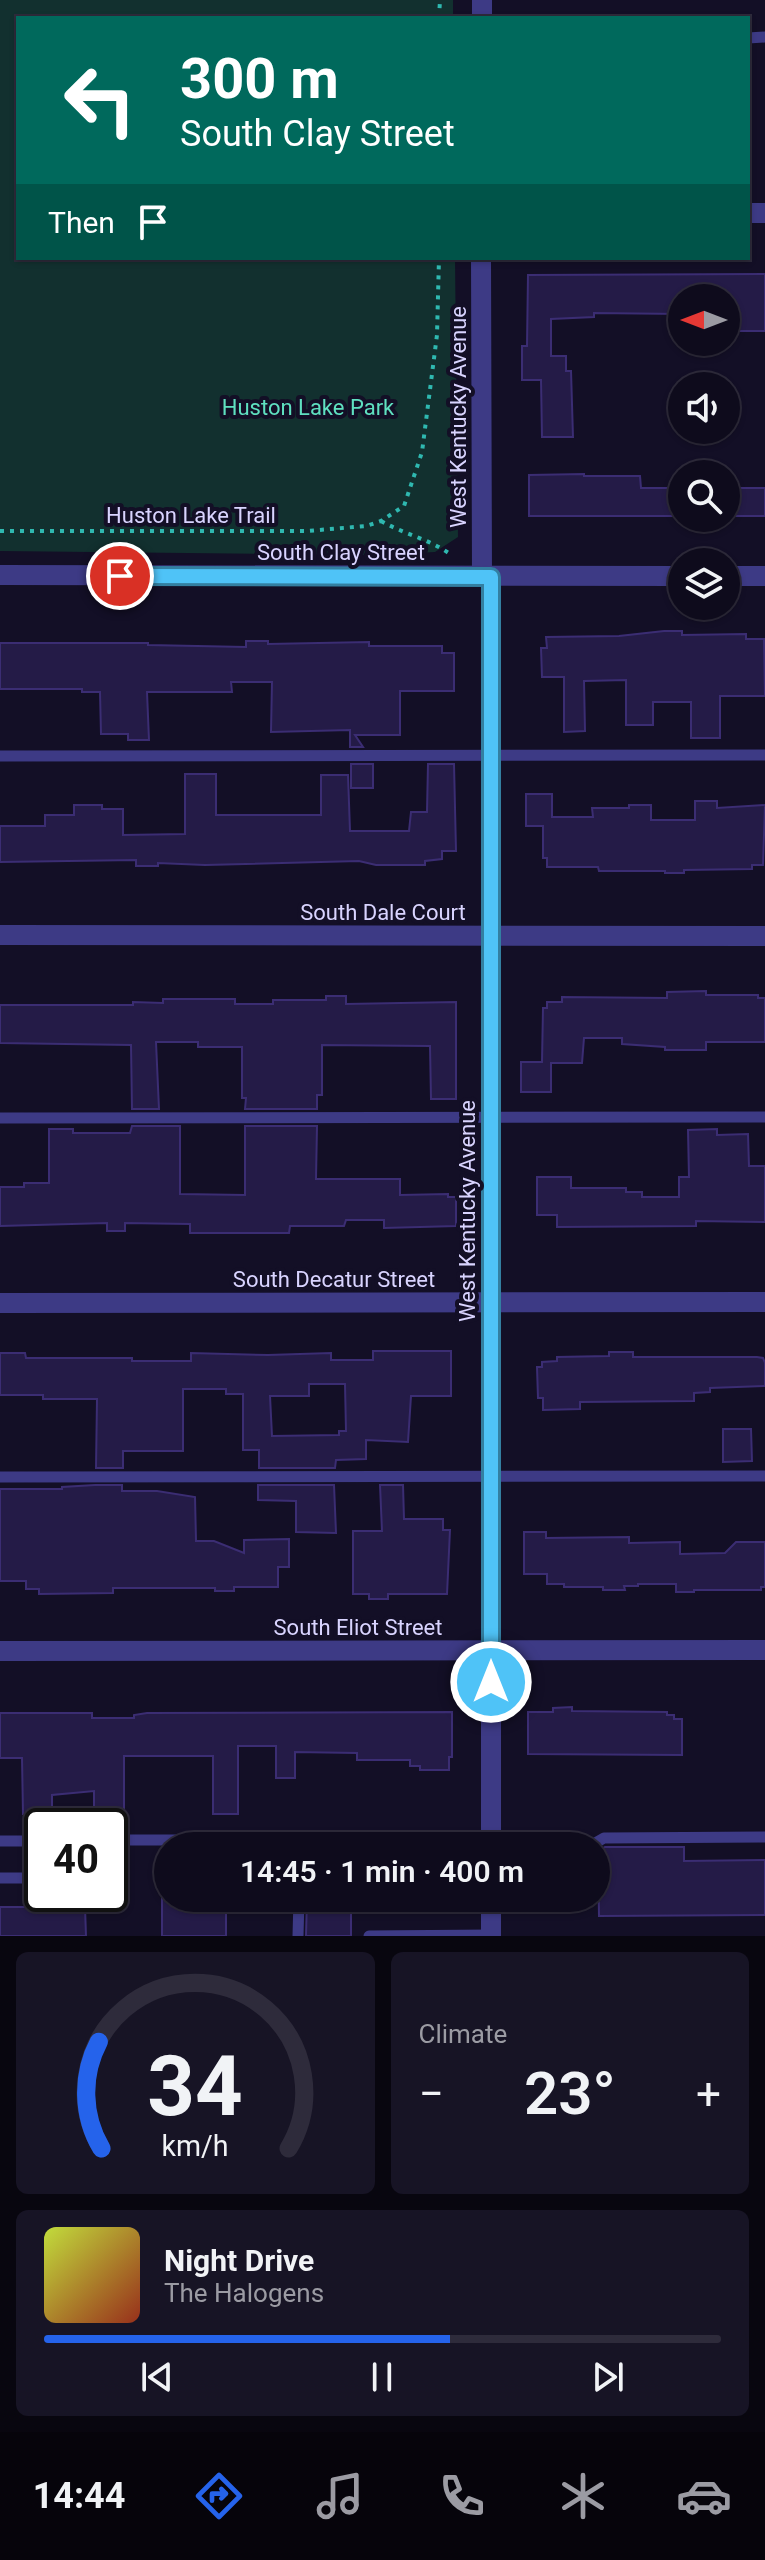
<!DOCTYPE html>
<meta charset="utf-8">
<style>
:root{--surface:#0e0b1c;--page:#171425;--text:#f1f3f6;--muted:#9b9ba3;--line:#2e2b3b;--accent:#2563eb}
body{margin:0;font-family:Roboto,sans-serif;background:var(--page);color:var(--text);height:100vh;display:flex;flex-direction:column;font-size:30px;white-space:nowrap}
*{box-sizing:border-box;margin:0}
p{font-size:26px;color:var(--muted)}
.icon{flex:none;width:44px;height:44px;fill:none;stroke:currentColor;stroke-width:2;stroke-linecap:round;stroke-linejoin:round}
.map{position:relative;height:1936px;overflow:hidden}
.details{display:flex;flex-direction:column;gap:16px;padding:16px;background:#08060f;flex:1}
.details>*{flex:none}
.hud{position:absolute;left:16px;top:16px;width:734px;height:244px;border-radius:0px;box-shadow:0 2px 6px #0004,0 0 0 2px var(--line);background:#00695c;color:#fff;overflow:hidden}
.needle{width:52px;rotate:270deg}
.controls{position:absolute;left:668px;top:284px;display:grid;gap:16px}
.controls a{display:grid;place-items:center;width:72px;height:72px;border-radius:50%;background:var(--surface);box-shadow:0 2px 6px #0004,0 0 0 2px var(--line);font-size:40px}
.speed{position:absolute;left:24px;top:1808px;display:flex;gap:16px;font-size:40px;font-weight:700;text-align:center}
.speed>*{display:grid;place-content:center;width:104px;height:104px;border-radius:50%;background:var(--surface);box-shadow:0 2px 6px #0004,0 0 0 2px var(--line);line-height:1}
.speed .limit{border:4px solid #111;border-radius:12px;background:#fff;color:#111}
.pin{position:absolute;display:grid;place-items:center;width:68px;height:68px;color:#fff;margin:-34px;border:4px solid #fff;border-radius:50%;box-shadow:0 2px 8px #0007}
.me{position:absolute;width:88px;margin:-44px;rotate:0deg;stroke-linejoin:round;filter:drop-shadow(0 0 6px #0008)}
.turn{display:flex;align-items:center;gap:28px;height:168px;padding:0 32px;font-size:36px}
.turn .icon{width:104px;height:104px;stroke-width:2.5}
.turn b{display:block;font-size:56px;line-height:68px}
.then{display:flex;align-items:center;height:76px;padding:0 32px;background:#0003;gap:16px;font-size:30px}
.big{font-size:60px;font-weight:600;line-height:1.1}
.details .card{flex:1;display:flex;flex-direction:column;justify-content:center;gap:12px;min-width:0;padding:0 28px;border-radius:12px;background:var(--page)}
.details .dial{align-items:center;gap:0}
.dial svg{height:208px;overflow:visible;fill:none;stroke:var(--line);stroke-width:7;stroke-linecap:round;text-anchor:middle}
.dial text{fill:var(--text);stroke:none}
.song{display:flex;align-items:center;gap:24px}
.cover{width:96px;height:96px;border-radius:12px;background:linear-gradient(135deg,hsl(70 70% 55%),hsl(10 70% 35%))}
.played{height:8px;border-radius:4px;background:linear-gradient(90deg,var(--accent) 60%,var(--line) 60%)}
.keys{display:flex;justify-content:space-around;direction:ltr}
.heat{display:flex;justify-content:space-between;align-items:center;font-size:44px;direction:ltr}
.details .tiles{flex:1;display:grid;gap:16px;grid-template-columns:1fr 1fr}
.card:last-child{grid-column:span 2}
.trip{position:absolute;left:154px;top:1832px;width:456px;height:80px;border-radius:40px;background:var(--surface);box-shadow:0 2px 6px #0004,0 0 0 2px var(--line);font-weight:600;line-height:80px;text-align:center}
.tab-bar{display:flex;height:128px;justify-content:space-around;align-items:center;background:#06040b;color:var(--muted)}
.tab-bar .icon{width:56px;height:56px}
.tab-bar .on{color:var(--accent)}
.tab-bar b{font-size:36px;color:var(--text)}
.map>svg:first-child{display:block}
</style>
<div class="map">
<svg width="765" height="1936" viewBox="0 0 765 1936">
<rect width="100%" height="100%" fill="#130f26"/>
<polygon fill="#12302f" points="0,0 453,0 453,18 18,18 18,258 455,258 458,537 435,552 375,555 0,551"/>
<g fill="#241b47" stroke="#3b2d73" stroke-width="2" fill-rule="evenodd">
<polygon points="765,274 765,331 729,331 727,298 682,298 682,314 594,313 594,317 551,319 551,356 566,356 566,371 571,371 573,437 542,437 541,380 522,380 522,346 527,346 528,275"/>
<polygon points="584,474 584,476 640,476 641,488 682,488 682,516 529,516 529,475"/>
<rect x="730" y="488" width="35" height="28"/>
<polygon points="664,631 682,631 682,635 746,634 746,639 764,639 765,696 720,696 720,738 691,738 691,702 653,702 653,725 626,725 626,680 584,681 585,731 564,732 564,677 542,677 541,648 547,648 546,637 619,636"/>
<polygon points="246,641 268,641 268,644 369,642 369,646 442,646 442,653 454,653 454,691 400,691 400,735 355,735 363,747 350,747 350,730 271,732 272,682 231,682 232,692 147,692 149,740 128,740 128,734 101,734 100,692 82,692 82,689 0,689 0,643 148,643 148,645 246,647"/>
<rect x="351" y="764" width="22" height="24"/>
<polygon points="428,764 454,764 456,851 442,851 442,859 425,861 425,865 376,865 359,861 205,865 158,863 158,866 136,866 136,860 0,862 0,826 45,826 45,815 74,815 74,805 102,805 102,809 123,809 123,835 185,834 185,774 216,774 216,815 321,815 321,775 348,775 350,831 409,831 411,812 427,812"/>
<polygon points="526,794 552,794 552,817 593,817 592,808 629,808 629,805 651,805 651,820 695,820 695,801 717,801 717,808 765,805 763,865 752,865 752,869 684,870 684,873 665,873 665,871 599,871 598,867 547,867 547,858 543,858 543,826 526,826"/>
<polygon points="706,991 706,995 758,995 758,998 765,998 765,1042 706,1042 706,1050 665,1050 665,1047 622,1044 622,1038 584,1038 582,1063 551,1063 551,1092 521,1092 521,1062 542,1062 543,1008 547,1008 547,1002 562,1002 562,997 667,998 667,992"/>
<polygon points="326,996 346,996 346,1004 456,1002 456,1099 431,1099 430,1046 322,1045 322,1095 317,1095 317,1109 245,1109 246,1098 242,1098 242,1047 198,1047 198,1042 156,1042 159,1109 132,1109 131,1045 0,1043 0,1005 133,1005 133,1002 163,1003 163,999 235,999 235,1004 273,1004 273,1000 326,1000"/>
<polygon points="132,1126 180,1126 180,1194 245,1195 245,1126 317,1126 316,1179 400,1179 400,1195 448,1194 448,1197 456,1197 456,1226 384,1228 384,1220 346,1220 344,1226 290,1226 289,1233 190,1233 190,1224 125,1223 125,1231 107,1231 107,1223 0,1226 0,1187 24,1187 24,1183 49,1183 49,1129 73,1129 73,1133 130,1133"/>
<polygon points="717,1129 717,1135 748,1134 749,1166 765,1166 765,1222 696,1221 696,1226 557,1227 557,1215 537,1215 537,1177 571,1177 571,1188 626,1188 626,1192 642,1192 642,1197 679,1197 679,1177 689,1177 688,1130"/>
<path d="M373,1351H451V1396H411L408,1442L366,1440V1459L336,1460L335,1468H259V1450H243V1394H226V1389H183V1451H123V1468H96L97,1399H43V1395H0V1353H25L26,1358H132V1361H191V1353L268,1355L331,1353V1360H373ZM309,1384H345L346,1431H339V1435L272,1436L270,1396H309Z"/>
<polygon points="609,1352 633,1352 633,1357 757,1357 763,1358 765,1363 765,1386 710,1388 710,1392 694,1393 694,1401 580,1402 580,1409 543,1410 543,1398 538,1398 537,1367 542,1367 542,1362 557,1361 557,1357 609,1356"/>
<polygon points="723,1429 751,1429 752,1461 723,1462"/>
<polygon points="95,1485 122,1485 122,1491 157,1491 195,1497 196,1541 214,1541 244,1553 244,1540 289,1539 289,1567 278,1567 278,1587 234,1587 234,1591 215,1591 215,1588 113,1588 113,1593 39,1594 39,1589 26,1589 26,1581 0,1581 0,1489 62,1489 62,1487"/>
<polygon points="258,1485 334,1485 336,1533 296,1532 296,1501 258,1500"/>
<polygon points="380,1485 403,1485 404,1519 443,1519 443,1530 450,1530 447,1594 388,1594 388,1599 369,1599 369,1594 353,1594 353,1531 382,1531"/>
<polygon points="524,1532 546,1532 546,1538 629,1537 629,1543 680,1542 680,1554 725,1553 736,1542 765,1542 765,1587 761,1587 761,1590 694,1590 694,1592 676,1592 676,1584 638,1584 638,1586 624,1586 625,1590 603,1590 603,1587 564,1587 564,1584 547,1584 547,1574 524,1574"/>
<polygon points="572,1707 572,1711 667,1712 667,1715 674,1715 674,1719 682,1719 682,1755 528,1754 528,1712 553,1712 553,1708"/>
<polygon points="452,1712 452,1757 449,1757 449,1770 420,1770 420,1766 410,1766 410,1760 357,1760 357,1753 295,1752 295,1778 276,1778 276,1746 238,1746 238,1814 213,1814 213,1756 124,1756 124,1813 94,1814 94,1791 52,1795 52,1814 23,1814 22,1758 0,1758 0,1713 92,1713 92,1718 134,1718 134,1715 147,1713"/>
<polygon points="605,1847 684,1847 684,1861 765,1860 765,1915 599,1916 598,1851"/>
<rect x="162" y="1898" width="64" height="38"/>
<polygon points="307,1898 351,1898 351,1936 306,1936"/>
<polygon points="0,1907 85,1907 86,1936 0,1936"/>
</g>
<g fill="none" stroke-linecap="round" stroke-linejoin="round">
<g stroke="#2fb8b0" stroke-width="4" stroke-dasharray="4 6" stroke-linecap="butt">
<polyline points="439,18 440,0"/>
<path d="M381,521C404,534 429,539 450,554"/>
<polyline points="0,531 307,531 366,526 381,521 404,506 422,452 437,335 439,258"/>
</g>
<g stroke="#3d3a85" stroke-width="11">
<polyline points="748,38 765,37"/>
<polyline points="0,756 765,755"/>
<polyline points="0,1118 765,1117"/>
<polyline points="0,1477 765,1476"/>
<polyline points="110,1840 491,1840"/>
<polyline points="0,1841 42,1841"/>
<polyline points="590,1846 604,1838 765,1837"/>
<polyline points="0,1878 42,1878"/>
<polyline points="298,1936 299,1898"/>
<polyline points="369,1936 491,1935"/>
</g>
<g stroke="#3d3a85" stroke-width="20">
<polyline points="482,0 482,18"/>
<polyline points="748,213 765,213"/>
<polyline points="481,258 482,576"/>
<polyline points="0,575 682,576"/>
<polyline points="726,576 765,576"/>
<polyline points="0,935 765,936"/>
<polyline points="0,1303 765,1302"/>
<polyline points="0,1651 765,1650"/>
</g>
<g stroke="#3d3a85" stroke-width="20">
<polyline points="491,577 491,1846"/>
<polyline points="491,1898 491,1936"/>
</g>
</g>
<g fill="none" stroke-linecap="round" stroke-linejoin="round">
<g stroke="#337fa1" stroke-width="20">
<polyline id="route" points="120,576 491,577 491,1682"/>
</g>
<use href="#route" stroke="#4fc3f7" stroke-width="14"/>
</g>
<g text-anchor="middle" stroke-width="8" stroke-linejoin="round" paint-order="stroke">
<g font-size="22" fill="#5fe0c0" stroke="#130f26">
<text x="308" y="415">Huston Lake Park</text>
</g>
<g font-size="22" fill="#d9d4ff" stroke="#130f26">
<text transform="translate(458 417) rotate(-90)" y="8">West Kentucky Avenue</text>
<text x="191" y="523">Huston Lake Trail</text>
<text x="341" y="560">South Clay Street</text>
<text x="383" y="920">South Dale Court</text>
<text transform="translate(467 1211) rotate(-90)" y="8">West Kentucky Avenue</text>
<text x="334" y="1287">South Decatur Street</text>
<text x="358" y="1635">South Eliot Street</text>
</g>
</g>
</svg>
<div class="controls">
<a><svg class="needle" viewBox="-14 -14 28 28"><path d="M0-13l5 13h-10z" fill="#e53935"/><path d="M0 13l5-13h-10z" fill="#9b9ba3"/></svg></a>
<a><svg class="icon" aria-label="sound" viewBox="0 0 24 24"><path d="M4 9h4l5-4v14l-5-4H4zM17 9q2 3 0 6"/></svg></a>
<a><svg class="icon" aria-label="search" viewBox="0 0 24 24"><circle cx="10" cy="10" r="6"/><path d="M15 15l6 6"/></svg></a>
<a><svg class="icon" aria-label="layers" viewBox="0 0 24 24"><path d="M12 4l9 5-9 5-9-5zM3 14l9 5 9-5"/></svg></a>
</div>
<div class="speed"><div class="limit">40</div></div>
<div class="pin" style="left:120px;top:576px;background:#d93025"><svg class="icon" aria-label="arrive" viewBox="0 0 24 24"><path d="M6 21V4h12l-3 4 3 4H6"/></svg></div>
<svg class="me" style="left:491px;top:1682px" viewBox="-20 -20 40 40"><circle r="17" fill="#4fc3f7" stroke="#fff" stroke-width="3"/><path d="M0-11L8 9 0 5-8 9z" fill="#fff"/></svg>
<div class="trip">14:45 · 1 min · 400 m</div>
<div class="hud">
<div class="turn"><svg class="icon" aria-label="left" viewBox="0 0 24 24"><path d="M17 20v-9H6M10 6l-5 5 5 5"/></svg><div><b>300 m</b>South Clay Street</div></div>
<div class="then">Then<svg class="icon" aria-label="arrive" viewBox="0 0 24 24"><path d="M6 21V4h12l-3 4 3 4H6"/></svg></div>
</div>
</div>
<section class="details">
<div class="tiles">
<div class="card dial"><svg viewBox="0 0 100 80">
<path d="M14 69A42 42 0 1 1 86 69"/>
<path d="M14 69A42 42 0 0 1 13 28" stroke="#2563eb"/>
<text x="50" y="56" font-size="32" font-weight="700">34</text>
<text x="50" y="72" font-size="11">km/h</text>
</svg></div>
<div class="card"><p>Climate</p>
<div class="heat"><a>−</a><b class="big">23°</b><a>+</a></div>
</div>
<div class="card">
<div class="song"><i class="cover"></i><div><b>Night Drive</b><p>The Halogens</p></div></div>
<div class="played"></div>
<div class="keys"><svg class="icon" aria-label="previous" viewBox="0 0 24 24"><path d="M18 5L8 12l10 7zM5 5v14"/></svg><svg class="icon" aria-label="pause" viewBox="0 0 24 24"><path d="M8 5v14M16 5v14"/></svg><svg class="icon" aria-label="next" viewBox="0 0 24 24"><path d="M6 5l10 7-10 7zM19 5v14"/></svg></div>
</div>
</div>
</section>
<nav class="tab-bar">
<b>14:44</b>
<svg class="icon on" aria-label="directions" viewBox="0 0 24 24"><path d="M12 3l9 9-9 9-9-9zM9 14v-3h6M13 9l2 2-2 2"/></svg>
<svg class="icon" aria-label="music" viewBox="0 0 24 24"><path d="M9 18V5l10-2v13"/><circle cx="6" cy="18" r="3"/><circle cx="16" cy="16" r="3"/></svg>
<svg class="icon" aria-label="phone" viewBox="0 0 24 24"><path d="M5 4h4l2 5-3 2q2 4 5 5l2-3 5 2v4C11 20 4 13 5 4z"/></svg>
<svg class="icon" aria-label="climate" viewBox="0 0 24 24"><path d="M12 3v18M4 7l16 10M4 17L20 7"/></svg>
<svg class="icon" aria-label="car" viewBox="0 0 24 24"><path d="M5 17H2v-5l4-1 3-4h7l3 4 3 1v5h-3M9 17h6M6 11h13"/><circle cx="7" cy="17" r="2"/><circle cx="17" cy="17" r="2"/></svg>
</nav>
